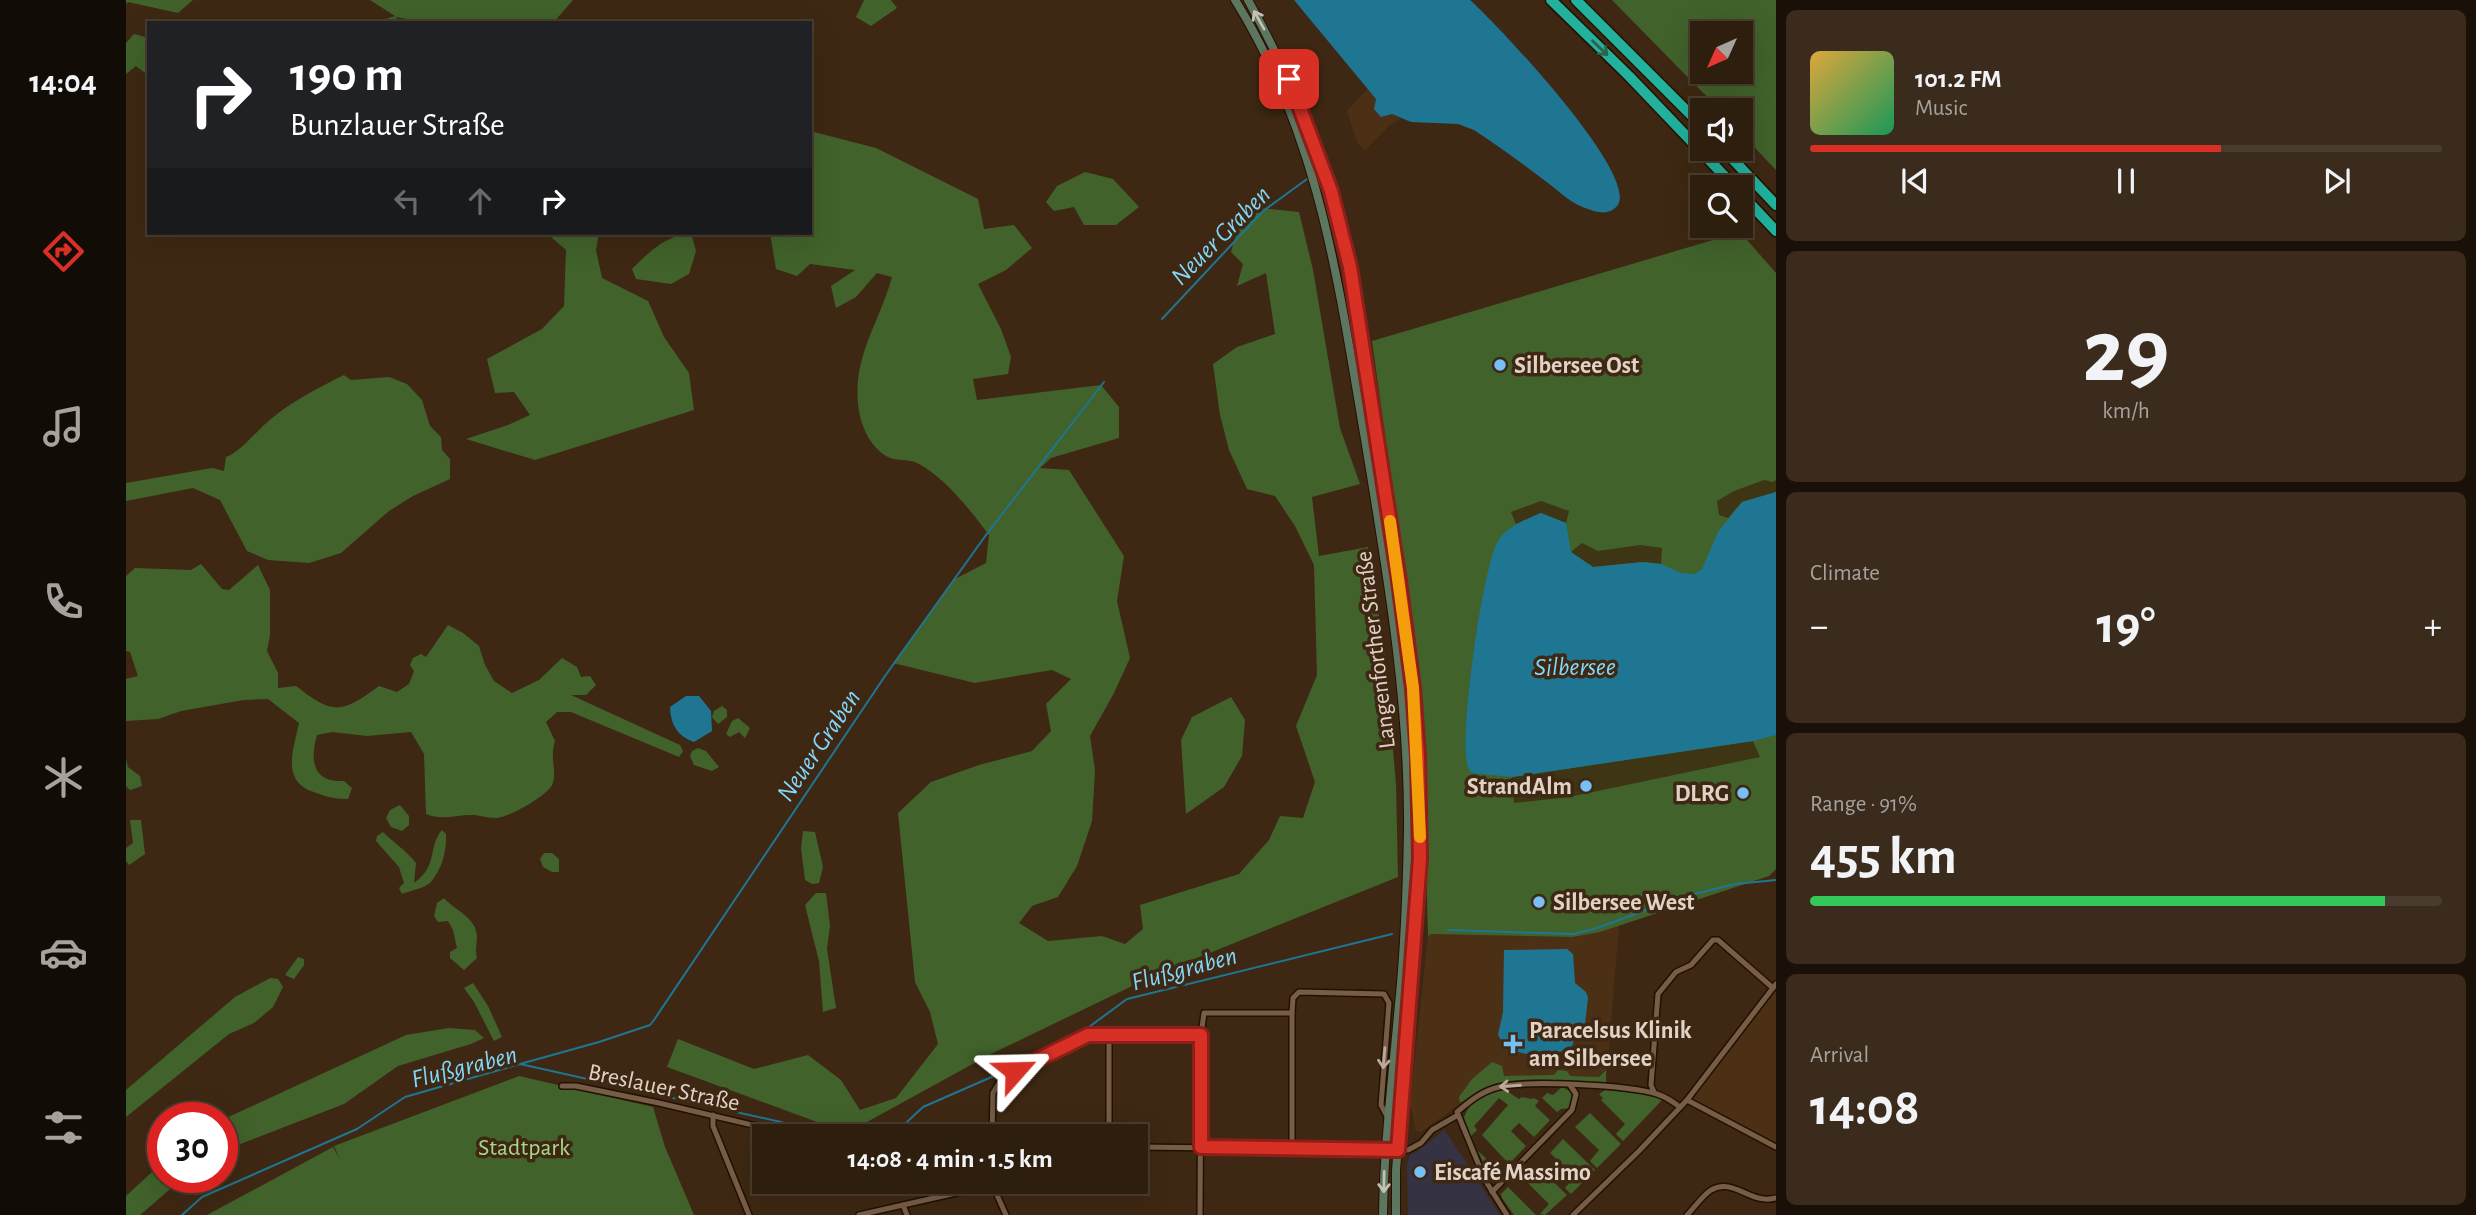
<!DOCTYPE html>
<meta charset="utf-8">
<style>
:root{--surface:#2e1e0e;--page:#3a2b1c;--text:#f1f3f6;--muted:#a7a29e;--line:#493c2e;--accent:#d93025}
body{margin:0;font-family:"Alegreya Sans",sans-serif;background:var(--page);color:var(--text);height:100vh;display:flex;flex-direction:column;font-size:26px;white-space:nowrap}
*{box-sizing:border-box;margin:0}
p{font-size:23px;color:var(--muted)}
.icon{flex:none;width:38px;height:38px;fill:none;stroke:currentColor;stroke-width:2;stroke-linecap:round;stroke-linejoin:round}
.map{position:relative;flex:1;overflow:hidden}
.panel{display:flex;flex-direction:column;gap:10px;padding:10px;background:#191008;width:700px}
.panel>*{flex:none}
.hud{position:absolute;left:21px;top:21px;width:665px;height:214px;border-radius:0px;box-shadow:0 7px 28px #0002,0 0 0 2px var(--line);background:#202124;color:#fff;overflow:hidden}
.needle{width:46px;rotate:225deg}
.tools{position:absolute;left:1564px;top:21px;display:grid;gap:14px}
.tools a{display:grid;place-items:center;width:63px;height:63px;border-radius:0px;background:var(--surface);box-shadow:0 7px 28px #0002,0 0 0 2px var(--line);font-size:35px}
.speed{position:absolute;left:21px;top:1102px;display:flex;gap:14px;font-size:35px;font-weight:700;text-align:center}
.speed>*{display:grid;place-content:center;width:91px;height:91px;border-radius:50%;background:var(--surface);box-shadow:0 7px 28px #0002,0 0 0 2px var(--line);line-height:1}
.speed .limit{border:10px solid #d22;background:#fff;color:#111}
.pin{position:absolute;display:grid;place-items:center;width:60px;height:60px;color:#fff;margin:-30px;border-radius:14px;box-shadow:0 4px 10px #0006}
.me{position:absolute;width:77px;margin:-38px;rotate:65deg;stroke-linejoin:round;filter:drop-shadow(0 0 5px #0008)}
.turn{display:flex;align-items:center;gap:24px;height:147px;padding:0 28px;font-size:32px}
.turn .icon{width:91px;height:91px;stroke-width:2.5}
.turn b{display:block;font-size:49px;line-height:60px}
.lanes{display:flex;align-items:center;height:66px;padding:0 28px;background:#0003;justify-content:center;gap:35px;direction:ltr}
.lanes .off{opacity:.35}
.big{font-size:52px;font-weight:600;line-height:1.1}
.panel .card{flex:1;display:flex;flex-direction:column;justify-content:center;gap:10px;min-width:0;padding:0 24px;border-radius:10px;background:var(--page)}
.panel .dial{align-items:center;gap:0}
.dial b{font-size:91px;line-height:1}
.song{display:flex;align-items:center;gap:21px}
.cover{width:84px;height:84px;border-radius:10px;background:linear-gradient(135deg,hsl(40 70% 55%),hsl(150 70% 35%))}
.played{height:7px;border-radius:4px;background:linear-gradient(90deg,var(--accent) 65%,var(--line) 65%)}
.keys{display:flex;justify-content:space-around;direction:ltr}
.heat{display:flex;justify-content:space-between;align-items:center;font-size:38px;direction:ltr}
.charge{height:10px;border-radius:5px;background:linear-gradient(90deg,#34c759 91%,var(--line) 0)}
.trip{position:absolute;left:626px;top:1124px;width:396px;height:70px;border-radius:0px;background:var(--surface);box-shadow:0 7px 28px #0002,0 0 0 2px var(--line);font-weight:600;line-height:70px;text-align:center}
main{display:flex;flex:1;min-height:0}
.menu{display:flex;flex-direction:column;width:126px;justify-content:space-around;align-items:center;background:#120c06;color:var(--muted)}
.menu .icon{width:49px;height:49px}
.menu .current{color:var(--accent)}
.menu b{font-size:32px;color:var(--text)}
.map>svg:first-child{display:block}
</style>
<main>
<nav class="menu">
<b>14:04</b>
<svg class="icon current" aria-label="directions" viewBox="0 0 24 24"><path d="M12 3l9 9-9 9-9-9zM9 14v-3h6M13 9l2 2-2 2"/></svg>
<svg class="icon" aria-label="music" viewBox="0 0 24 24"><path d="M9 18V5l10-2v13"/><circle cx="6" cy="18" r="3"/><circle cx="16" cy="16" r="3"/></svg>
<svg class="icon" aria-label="phone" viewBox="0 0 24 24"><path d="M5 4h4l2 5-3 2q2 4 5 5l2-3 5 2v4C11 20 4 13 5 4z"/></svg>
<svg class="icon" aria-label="climate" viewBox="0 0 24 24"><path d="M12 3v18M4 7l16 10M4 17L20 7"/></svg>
<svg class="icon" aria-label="car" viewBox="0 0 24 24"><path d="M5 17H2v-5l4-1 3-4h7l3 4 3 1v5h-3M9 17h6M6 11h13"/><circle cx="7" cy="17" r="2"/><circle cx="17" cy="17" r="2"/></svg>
<svg class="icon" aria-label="filters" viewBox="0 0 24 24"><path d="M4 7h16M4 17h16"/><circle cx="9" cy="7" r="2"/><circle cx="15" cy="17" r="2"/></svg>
</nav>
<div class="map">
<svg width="1650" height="1215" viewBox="0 0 1650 1215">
<rect width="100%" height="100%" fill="#3e2813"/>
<polygon fill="#353243" points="1318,1130 1324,1138 1374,1215 1282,1215 1281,1165 1284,1154 1291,1152"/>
<g fill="#4b3015">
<polygon points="1242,89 1266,114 1275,119 1264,125 1239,150 1231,142 1221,111"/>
<polygon points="1493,925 1480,1084 1406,1081 1369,1084 1348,1094 1295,1132 1290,1131 1284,1104 1302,936 1304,934 1447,937 1474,932"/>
<polygon points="1650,984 1650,1147 1561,1100"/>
</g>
<g fill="#41622b" fill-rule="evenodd">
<polygon points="0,0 67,0 52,13 2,2 0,4"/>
<polygon points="244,0 447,0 427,23 303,23 270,17 271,23 248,23 269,16"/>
<polygon points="738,0 765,0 771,8 745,26 730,17"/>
<path d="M1486,0H1650V170L1615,133V110H1594ZM1577,33H1615V72H1577Z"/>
<polygon points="8,34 23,38 23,76 10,66 0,74 0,43"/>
<path d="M684,131L750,148L852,199L858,229L888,225L906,248L880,270L852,284L875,329L885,357L882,374L847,379L851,400L975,385L993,407V438L925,458L914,468L943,470L998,556L991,601L1004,658L988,693L964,736L969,770L966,821L951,866L932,897L906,906L893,923L922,941L976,936L999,944L1017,929L1014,905L1113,874L1143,840L1154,816L1177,818L1189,782L1170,726L1191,675L1188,565L1169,526L1149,496L1121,489L1103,450L1094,415L1087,364L1111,347L1149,334L1140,273L1111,286L1117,264L1105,252L1112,227L1134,208L1173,212L1187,270L1214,428L1234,484L1186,497L1193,556L1242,547L1258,648L1270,784L1272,877L1029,975L863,1055L721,1133L541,1067L552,1039L628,1069L682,1055L715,1080L734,1110L770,1098L812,1044L804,1012L789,982L772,813L805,782L853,765L906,751L925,731L920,704L945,679L926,670L849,683L767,663L827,580L860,563L863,535C845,511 819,477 791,463C782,458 769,462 760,456C731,437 727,394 735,363C742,334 758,307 766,277L751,273L730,297L710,308L705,286L729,270L684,264L671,276L650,269L644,233H684Z"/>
<polygon points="959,172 987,179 1013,207 990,225 958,225 948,207 928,211 920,202 931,186"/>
<polygon points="1614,232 1650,273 1650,869 1643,876 1474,932 1447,937 1305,934 1302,936 1296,731 1288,644 1246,341"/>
<polygon points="426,233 473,233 470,250 476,278 522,301 538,337 563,373 568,410 409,460 340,439 382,425 404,415 388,392 369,393 361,359 416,329 438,306 440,250 425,237"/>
<path d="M565,233L570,251L563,274L545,284L510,279L506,269C524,251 539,236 565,233Z"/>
<path d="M218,375L225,380L263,377L281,384L296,400L304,426L315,437L316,450L324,459V479L287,496L263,511L215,553L183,563L142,560L121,551L94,500L67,488L0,501V483L86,468L98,471L100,457C115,452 132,429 146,418C168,400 192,388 218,375Z"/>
<path d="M75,564L96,589L103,590L132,565L144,590V635L141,651L152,673V688L170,686C207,715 215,714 253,686L271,692L283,684L288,671L284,665L287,658L295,654L300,657L322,625L337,633L353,646L359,665L368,681L386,693L413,680L436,658L451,667L455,677L464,676L470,685L460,695H445L554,745L557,751L553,757L445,712H431L420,722L429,741C423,759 432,771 426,785C422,795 382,818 371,818C363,818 356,816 349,815C331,814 316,821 300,814L298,754L285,732L241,736L206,732L191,735C184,759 186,783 218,781L226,788L222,799C207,799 198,796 185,791C155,779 168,748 173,723L142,699L118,700L55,711L32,719L0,721V679L12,676L4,652L0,651V576L9,568L65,570Z"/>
<polygon points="1105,697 1119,720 1116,756 1098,787 1060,814 1055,740 1066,717"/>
<polygon points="596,706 601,710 601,717 592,724 586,717 588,711"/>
<polygon points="612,718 624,728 619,738 613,732 604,737 600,734 606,721"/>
<polygon points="572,748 580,751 593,767 586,771 568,765 564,756 566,751"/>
<polygon points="0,759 2,767 14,776 16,786 4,790 0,786"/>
<polygon points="274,805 283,816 283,825 276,831 265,827 260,818 264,810"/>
<polygon points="4,820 15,820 19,854 3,865 0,861 0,848 7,843"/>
<path d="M316,830L320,834C321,850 316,870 304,883C298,888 284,891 276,894L273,888L278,883L273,867L250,841L251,836L257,832C268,843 281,851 290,863L288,883C313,865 301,848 316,830Z"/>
<polygon points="677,831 689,832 697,867 693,883 686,884 679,880 675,848"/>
<polygon points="418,853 426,853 433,859 433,872 426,872 417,867 414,859"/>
<polygon points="690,893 700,893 704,926 701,949 710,1008 697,1012 693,961 679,905"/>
<path d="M318,898C328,910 350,917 351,936C351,944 349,949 351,958L338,970L324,958V952L331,948L327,930L322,921L312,922L308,916L311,903Z"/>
<polygon points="172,957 178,959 178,965 168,979 159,975"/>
<polygon points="144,978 152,979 157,987 147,1007 128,1023 103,1034 0,1117 0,1090 109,997"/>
<polygon points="347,983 362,1006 376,1037 368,1041 348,1002 338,988"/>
<polygon points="323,1028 349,1030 358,1038 345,1044 272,1066 218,1104 96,1151 96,1120 280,1035"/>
<path d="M1366,1062L1376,1066L1378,1076L1428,1075L1432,1070L1441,1071L1444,1076L1473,1077L1480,1070V1084C1446,1082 1401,1075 1368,1084C1356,1087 1345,1096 1334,1103L1333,1097L1346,1079Z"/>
<polygon points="393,1076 527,1107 539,1147 568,1215 81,1215 207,1147 214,1159 208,1146"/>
<path d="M1436,1087C1447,1091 1448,1098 1445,1108L1435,1109L1431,1112L1416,1098L1421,1093L1427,1095Z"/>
<path d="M1371,1090L1381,1091L1393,1099L1396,1097L1406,1099L1408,1098L1413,1101L1409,1106L1424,1120L1408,1137L1393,1123L1385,1131L1400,1146L1383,1164L1356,1135L1382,1105L1373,1098L1348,1126L1351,1130L1345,1136L1338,1118C1342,1103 1357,1094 1371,1090Z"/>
<polygon points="1479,1090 1514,1093 1538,1098 1497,1141 1490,1134 1499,1124 1475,1100 1477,1098 1473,1094"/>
<polygon points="1464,1113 1495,1144 1471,1168 1464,1161 1473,1150 1449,1127"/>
<polygon points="1437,1139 1469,1170 1445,1194 1439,1188 1449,1176 1424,1153"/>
<polygon points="1352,1151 1375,1172 1379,1170 1380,1177 1374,1183 1366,1182"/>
<polygon points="37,1162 37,1178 57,1178 14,1215 0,1215 0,1196"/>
<polygon points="1412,1167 1441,1195 1419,1215 1414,1214 1423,1204 1399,1180"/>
<polygon points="1382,1187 1410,1215 1388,1215 1376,1198 1375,1194"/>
</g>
<g fill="#3d3514">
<polygon points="1638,480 1647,482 1650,480 1650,492 1616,502 1602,518 1593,515 1591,501 1608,491"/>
<polygon points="1415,501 1443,511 1440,523 1415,513 1390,524 1385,512"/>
<polygon points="1456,543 1472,551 1514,545 1536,548 1535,564 1517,562 1467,567 1445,552"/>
<polygon points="1627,741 1634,757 1443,797 1388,803 1386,777"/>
</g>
<g fill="#1e7693">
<path d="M1168,0H1344C1370,23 1516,177 1491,206C1484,215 1472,213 1462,209C1447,205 1434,192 1422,183C1398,165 1374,147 1348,130L1332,124L1285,122L1266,114L1255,117L1248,109L1250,99Z"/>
<path d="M1650,492V735L1627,741L1386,777L1346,773C1344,771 1341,766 1341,763C1334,732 1356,572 1371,543C1379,527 1399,520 1415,513L1440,523L1445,552L1467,567L1517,562L1535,564L1555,573L1569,574L1576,569L1592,532L1616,502Z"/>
<path d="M560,696H573L585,711L586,731L568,742C551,736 545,725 544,707Z"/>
<path d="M1441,949L1447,954L1449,983L1460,992L1462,998L1459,1024C1439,1030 1454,1039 1443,1050C1418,1055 1386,1061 1372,1035L1377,1012L1378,950Z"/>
</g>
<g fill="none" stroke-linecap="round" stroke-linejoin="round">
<g stroke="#1e7693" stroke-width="2">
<polyline points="1036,319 1137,211 1181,179"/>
<polyline points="1322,930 1447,934 1471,928 1556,897 1609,884 1650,880"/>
<polyline points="394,1064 473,1042 524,1025 528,1020 759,676 860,535 978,382"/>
<polyline points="766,1136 797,1107 877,1072 963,1027 1001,999 1266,934"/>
<polyline points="56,1215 76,1197 231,1129 279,1097 394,1064 655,1122 692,1136"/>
</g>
<g stroke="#241000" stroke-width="8">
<g id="minor">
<polyline points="436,1086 450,1086 533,1103 673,1136"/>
<polyline points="1528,1092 1525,1085 1532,994 1550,972 1565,965 1587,940 1592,940 1647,988"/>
<polyline points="1561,1100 1650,1147"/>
<polyline points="587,1115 587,1126 623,1215"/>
<polyline points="866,1136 867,1093 874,1081 956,1037 971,1034 1075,1035"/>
<polyline points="983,1136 983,1035"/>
<polyline points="1010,1147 1282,1150 1295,1143 1306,1130 1332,1115"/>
<polyline points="1166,1148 1166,1013"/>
<polyline points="870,1181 871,1195 880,1215"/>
<polyline points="1366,1192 1446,1110 1450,1094 1444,1085"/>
<polyline points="777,1205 781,1215"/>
<polyline points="733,1215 870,1184"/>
<polyline points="1074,1215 1075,1035 1078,1013 1166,1013 1167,998 1173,992 1258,994 1263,1003 1255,1105 1262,1118"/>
<path d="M1381,1215L1359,1180L1331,1112C1344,1101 1356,1091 1373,1087C1401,1080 1502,1085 1531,1094C1540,1097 1546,1101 1554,1107"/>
<polyline points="1447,1215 1513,1151 1561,1100 1650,984"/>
<path d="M1561,1215C1569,1207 1576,1196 1585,1190C1608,1177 1624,1205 1650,1198"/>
</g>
</g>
<g stroke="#241000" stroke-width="10">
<g id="secondary">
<path d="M1109,0C1195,138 1213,289 1240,445C1261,573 1283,700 1282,829C1281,887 1279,946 1273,1004C1267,1074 1258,1144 1257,1215"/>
<path d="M1122,0C1162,72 1195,148 1215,228C1237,315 1247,406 1260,494C1277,607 1295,720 1294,835C1294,947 1278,1059 1270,1171V1215"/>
</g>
</g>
<g stroke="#241000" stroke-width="13">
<g id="motorway">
<polyline points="1425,0 1503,76 1609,187"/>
<polyline points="1450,0 1577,127"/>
<polyline points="1597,149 1650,205"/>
<polyline points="1615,194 1650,231"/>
</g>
</g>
<use href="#minor" stroke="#765d47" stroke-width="5"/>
<use href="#secondary" stroke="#5c7660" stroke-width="8"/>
<use href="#motorway" stroke="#21b19c" stroke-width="10"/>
</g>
<defs><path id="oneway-shaft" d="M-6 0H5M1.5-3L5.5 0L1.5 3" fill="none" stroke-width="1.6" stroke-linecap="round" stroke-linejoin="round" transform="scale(1.75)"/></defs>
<g stroke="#c6c0b2">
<use href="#oneway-shaft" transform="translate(1133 20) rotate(-119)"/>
<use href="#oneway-shaft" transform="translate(1258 1182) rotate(91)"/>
</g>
<use stroke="#325f4a" href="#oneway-shaft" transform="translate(1474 48) rotate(44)"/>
<g stroke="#bca99a">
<use href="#oneway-shaft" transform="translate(1258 1058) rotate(95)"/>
<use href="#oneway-shaft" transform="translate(1384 1086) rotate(176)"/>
</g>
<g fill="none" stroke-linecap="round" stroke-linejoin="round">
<g stroke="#8d1f18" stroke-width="18">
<polyline id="route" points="889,1071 962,1035 1075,1035 1075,1147 1272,1150 1294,858 1292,756 1287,688 1273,581 1224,267 1205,191 1163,79"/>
</g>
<use href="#route" stroke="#d93025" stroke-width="12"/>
<polyline stroke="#f59e0b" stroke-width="12" points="1264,521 1287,688 1294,837"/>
</g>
<g fill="#76c0f7" stroke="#3e2813" stroke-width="2.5">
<circle cx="1374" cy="365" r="7"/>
<circle cx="1460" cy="786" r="7"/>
<circle cx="1617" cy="793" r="7"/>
<circle cx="1413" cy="902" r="7"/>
<path d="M1383.5 1033.5h7v7h7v7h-7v7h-7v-7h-7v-7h7z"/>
<circle cx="1294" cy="1172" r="7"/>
</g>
<g text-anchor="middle" stroke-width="7" stroke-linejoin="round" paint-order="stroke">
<g font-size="24" font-weight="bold" fill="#e1d2c6" stroke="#3e2813" text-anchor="start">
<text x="1388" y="373">Silbersee Ost</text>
<text x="1446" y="794" text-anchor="end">StrandAlm</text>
<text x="1603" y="801" text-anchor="end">DLRG</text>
<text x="1427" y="910">Silbersee West</text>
<text x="1403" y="1038">Paracelsus Klinik<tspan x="1403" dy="28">am Silbersee</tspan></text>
<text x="1308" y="1180">Eiscafé Massimo</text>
</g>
<g font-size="24" fill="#e1d2c6" stroke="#3e2813">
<text transform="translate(1249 650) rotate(-97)" y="8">Langenforther Straße</text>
<text transform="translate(538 1087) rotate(12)" y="8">Breslauer Straße</text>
</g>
<g font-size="24" fill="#a6d987" stroke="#3e2813">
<text x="398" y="1155">Stadtpark</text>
</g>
<g font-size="26" font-style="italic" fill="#81d8fa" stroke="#3e2813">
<text transform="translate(1094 235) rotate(-45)" y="9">Neuer Graben</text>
<text x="1449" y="675">Silbersee</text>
<text transform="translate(692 745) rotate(-56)" y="9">Neuer Graben</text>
<text transform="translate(1058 968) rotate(-15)" y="9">Flußgraben</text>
<text transform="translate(338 1066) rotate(-14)" y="9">Flußgraben</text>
</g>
</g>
</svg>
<div class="tools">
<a><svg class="needle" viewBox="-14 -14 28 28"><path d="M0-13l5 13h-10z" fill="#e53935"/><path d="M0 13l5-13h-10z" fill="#a7a29e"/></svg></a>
<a><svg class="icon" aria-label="sound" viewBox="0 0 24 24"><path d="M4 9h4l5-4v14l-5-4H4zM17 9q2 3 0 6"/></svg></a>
<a><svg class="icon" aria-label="search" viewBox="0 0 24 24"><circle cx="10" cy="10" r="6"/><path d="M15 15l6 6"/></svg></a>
</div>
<div class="speed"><div class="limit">30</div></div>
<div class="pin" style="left:1163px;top:79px;background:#d93025"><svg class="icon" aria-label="arrive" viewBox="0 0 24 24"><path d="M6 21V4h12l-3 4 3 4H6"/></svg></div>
<svg class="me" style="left:889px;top:1071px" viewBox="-20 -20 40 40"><path d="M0-17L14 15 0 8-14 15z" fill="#d93025" stroke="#fff" stroke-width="4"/></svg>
<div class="trip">14:08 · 4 min · 1.5 km</div>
<div class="hud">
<div class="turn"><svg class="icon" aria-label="right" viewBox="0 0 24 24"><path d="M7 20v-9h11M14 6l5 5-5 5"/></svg><div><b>190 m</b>Bunzlauer Straße</div></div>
<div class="lanes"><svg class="icon off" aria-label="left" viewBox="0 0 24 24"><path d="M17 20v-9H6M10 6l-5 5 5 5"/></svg><svg class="icon off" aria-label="ahead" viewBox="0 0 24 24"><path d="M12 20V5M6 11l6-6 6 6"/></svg><svg class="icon" aria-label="right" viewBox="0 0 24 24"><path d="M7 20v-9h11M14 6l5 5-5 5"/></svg></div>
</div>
</div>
<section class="panel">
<div class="card">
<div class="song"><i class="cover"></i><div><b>101.2 FM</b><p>Music</p></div></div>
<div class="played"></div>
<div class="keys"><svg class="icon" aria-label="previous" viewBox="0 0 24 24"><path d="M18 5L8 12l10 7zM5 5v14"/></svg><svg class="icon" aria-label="pause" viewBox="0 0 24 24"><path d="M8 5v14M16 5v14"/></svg><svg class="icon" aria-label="next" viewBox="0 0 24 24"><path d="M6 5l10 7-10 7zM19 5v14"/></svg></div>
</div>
<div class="card dial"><b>29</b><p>km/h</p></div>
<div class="card"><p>Climate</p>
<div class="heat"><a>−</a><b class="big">19°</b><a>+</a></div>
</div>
<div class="card"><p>Range · 91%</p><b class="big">455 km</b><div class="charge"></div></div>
<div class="card"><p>Arrival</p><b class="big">14:08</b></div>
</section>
</main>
